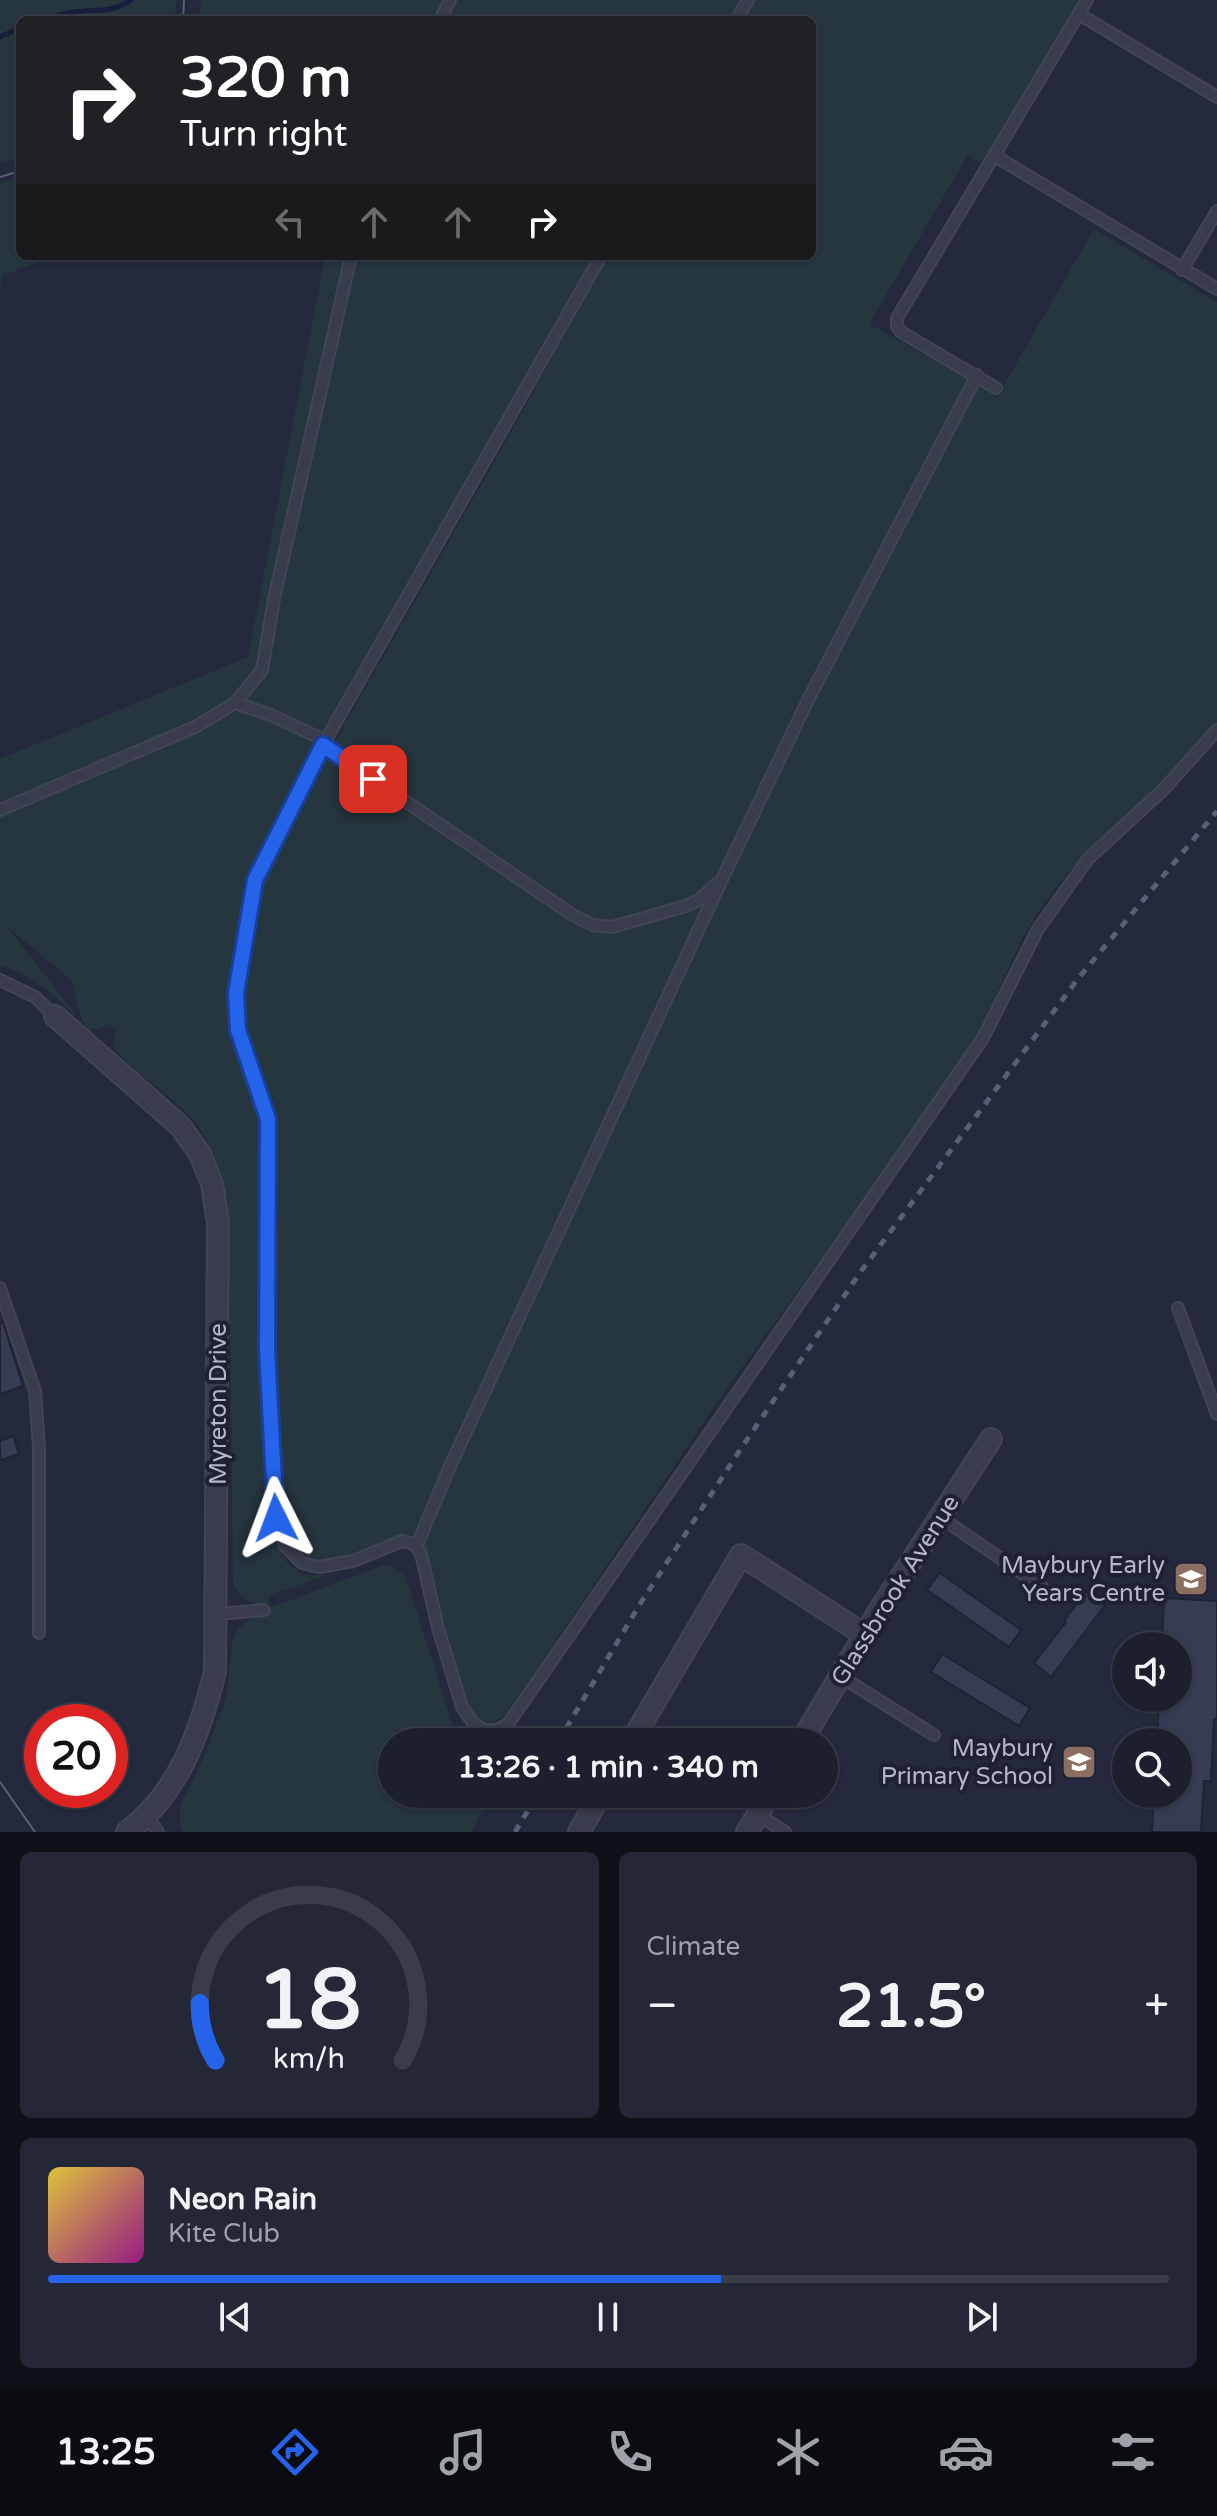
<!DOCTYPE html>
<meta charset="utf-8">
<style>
:root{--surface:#1b1f2e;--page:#242736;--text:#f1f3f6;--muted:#a0a2aa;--line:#393d4a;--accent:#2563eb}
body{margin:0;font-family:"Varela Round",sans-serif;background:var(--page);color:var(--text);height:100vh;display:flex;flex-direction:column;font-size:30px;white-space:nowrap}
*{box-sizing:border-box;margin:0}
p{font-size:26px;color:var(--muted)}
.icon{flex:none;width:44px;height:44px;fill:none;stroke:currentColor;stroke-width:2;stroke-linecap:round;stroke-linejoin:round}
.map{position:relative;height:1832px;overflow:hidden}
.drawer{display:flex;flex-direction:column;gap:20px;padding:20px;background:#0f1119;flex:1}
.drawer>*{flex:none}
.guide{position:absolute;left:16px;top:16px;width:800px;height:244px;border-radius:12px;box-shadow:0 2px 6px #0004,0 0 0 2px var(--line);background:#202124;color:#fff;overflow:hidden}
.tools{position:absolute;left:1112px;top:1632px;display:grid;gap:16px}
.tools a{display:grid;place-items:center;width:80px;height:80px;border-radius:50%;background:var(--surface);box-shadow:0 2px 6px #0004,0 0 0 2px var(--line);font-size:40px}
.speed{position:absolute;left:24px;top:1704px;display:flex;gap:16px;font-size:40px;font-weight:700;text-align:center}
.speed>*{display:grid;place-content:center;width:104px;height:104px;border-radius:50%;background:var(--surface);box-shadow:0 2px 6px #0004,0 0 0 2px var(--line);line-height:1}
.speed .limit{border:12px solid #d22;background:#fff;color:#111}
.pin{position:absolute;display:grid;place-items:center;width:68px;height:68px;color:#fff;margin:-34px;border-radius:16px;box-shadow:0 4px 12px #0006}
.me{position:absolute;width:88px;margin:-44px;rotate:357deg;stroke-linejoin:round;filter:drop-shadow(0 0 6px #0008)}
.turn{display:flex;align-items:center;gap:28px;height:168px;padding:0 32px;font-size:36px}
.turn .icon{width:104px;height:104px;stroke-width:2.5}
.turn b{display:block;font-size:56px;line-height:68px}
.lanes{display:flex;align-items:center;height:76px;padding:0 32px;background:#0003;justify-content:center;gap:40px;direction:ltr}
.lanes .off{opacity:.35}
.big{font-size:60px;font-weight:700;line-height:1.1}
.drawer .tile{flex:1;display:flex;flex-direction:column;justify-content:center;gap:12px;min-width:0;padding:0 28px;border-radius:12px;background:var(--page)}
.drawer .dial{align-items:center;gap:0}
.dial svg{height:208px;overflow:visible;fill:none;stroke:var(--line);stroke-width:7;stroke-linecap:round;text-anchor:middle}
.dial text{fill:var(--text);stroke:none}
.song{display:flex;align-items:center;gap:24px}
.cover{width:96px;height:96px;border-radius:12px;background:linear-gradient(135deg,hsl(50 70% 55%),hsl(310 70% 35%))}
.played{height:8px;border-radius:4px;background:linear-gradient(90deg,var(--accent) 60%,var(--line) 60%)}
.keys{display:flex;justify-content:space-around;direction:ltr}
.heat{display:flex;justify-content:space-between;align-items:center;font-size:44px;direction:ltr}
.drawer .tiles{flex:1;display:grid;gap:20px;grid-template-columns:1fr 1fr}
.tile:last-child{grid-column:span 2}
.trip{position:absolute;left:378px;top:1728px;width:460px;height:80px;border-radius:40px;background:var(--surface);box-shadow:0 2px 6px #0004,0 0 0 2px var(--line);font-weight:700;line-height:80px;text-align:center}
.tabs{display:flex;height:128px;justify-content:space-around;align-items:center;background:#0b0c12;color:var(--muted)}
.tabs .icon{width:56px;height:56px}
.tabs .active{color:var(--accent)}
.tabs b{font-size:36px;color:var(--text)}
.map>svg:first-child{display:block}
</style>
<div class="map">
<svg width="1217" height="1832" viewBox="0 0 1217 1832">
<rect width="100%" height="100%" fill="#24293d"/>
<g fill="#26363e" fill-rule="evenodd">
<polygon points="0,0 176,0 175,20 20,20 20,157 0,163"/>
<polygon points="201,0 740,0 728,20 199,20"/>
<path d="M753,0H1083L985,166L968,155L869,324L998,395L1094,229L1217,302V724L1197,750L1068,872L1040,909L1022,938L970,1054L727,1388L505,1716C489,1728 478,1719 467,1707L422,1540C394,1529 348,1561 317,1563L293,1547L280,1525L270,1366L273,1218L272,1121L241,1024L240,990L251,917L262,879L289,822L500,452L608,256H812V20H742Z"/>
<polygon points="20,177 20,256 55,256 3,275 0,289 0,183"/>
<path d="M325,256H596L244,880L228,983L229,1019L234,1039L261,1116L263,1135V1364L269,1525C281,1558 291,1582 331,1574L270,1595L269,1603C251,1605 241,1601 233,1584L229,1231C224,1180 217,1138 176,1103C156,1086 133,1070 115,1050L113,1041L116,1031L109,1023L100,1029H89C62,1003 38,975 0,966V759L248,657ZM10,929L72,981L82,1022L10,930Z"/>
<polygon points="387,1564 405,1575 458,1742 392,1742 392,1794 491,1794 471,1832 183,1832 180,1827 180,1806 204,1757 226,1698 233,1639 239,1628 264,1610"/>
</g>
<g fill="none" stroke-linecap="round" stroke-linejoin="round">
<g stroke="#171e3b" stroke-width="5">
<path d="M43,20C53,17 64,13 74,12C94,9 114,13 131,0"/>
<polyline points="0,37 20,28"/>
</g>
</g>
<g fill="#363c54" stroke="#1f2334" stroke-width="2">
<polygon points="3,1322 23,1386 0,1394 0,1323"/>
<polygon points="13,1436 19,1454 0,1460 0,1441"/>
<polygon points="940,1573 1021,1630 1009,1647 927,1590"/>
<polygon points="1086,1591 1105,1605 1051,1677 1034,1663 1066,1622 1064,1621"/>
<polygon points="1164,1598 1217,1601 1217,1719 1214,1719 1211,1781 1204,1781 1201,1832 1152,1832 1154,1794 1178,1794 1178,1742 1157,1742 1159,1698 1178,1698 1178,1646 1162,1646"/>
<polygon points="942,1654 1030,1708 1019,1726 931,1672"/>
</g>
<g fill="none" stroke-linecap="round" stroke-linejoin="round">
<g stroke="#414556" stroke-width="14">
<g id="lane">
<polyline points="1079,14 1217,97"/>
<polyline points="440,20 450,0"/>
<polyline points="736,20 748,0"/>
<polyline points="995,156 1217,289"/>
<polyline points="601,256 323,745 255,880 236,993 238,1030 268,1119 267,1350 276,1518 285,1546 302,1563 319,1567 353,1561 402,1541 414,1544 421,1554 438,1628 462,1707 473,1723 485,1730 497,1730 508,1724 983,1038 1038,929 1088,859 1164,789 1217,730"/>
<polyline points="1182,270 1217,211"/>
<polyline points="996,388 901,332 897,326 897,318 1087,0"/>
<polyline points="235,703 271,715 322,739"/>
<polyline points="323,745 574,916 593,925 612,927 686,906 699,900 716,884"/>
<polyline points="0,810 195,727 235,703 262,670 274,599 351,256"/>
<polyline points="0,980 35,997 55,1016"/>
<polyline points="0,1288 35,1391 39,1448 39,1633"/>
<polyline points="1178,1308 1217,1414"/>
<polyline points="940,1517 1042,1587"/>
<polyline points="416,1547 452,1462 724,875 808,700 977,375"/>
<polyline points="217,1614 264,1610"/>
<polyline points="840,1676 934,1735"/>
<polyline points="757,1814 785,1832"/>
<polyline points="146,1816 158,1832"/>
</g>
</g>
<g stroke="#414556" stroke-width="24">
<g id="street">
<path d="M55,1016L180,1126L200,1154L212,1184L218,1223L215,1672C200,1732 179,1793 127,1832"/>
<polyline points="631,1742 741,1555 865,1635"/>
<polyline points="801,1742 879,1611 991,1439"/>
<polyline points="579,1832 601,1794"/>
<polyline points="747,1832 770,1794"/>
</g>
</g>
<use href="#lane" stroke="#383c4d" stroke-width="10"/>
<use href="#street" stroke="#383c4d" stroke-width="20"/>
<g stroke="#595f74" stroke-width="2">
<polyline points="183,20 184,0"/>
<polyline points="0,177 20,171"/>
<polyline points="0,1782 35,1832"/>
</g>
<g stroke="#595f74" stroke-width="5" stroke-dasharray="8 8" stroke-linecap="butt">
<polyline points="558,1742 640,1604 738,1453 859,1274 1077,980 1217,811"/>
<polyline points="515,1832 538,1794"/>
</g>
</g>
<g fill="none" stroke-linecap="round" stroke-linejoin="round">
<g stroke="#184099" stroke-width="20">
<polyline id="route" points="276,1518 267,1350 268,1119 238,1030 236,993 255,880 323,745 373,779"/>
</g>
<use href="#route" stroke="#2563eb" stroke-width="14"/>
</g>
<defs>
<g id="school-square" transform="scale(1.8)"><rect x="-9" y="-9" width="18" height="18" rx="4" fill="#8d6e63" stroke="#1d2132"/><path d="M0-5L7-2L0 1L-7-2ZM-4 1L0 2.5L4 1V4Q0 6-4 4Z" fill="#fff"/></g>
</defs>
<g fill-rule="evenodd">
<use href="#school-square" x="1191" y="1579"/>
<use href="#school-square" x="1079" y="1762"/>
</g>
<g text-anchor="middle" stroke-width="8" stroke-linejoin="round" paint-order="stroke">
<g font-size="24" fill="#b3b7c9" stroke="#1d2132">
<text transform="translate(218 1404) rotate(-90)" y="8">Myreton Drive</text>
<text transform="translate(895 1590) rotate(-58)" y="8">Glassbrook Avenue</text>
</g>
<g font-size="24" fill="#b3b7c9" stroke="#1d2132" text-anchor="end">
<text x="1165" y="1573">Maybury Early<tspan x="1165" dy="28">Years Centre</tspan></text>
<text x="1053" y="1756">Maybury<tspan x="1053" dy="28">Primary School</tspan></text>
</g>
</g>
</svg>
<div class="tools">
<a><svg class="icon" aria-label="sound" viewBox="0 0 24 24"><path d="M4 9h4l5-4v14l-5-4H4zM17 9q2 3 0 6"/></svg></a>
<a><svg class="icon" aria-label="search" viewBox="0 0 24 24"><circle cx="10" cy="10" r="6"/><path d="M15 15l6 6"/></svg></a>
</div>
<div class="speed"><div class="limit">20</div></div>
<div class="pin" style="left:373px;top:779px;background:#d93025"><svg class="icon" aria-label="arrive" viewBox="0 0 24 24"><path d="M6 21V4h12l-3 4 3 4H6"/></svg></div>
<svg class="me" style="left:276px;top:1518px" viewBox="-20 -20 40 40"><path d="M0-17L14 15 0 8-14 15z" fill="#2563eb" stroke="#fff" stroke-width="4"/></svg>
<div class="trip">13:26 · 1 min · 340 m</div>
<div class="guide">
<div class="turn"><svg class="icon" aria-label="right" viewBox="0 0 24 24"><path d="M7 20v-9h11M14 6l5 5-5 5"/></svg><div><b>320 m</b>Turn right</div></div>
<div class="lanes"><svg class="icon off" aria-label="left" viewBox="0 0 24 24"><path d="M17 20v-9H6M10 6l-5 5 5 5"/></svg><svg class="icon off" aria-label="ahead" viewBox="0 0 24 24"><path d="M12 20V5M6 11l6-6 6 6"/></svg><svg class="icon off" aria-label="ahead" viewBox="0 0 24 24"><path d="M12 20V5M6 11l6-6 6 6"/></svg><svg class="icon" aria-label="right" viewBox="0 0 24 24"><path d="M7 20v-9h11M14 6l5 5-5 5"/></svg></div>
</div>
</div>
<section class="drawer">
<div class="tiles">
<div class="tile dial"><svg viewBox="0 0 100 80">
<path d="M14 69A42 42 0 1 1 86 69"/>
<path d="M14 69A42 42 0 0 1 8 47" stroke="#2563eb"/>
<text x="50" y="56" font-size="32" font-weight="700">18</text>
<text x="50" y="72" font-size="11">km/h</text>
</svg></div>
<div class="tile"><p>Climate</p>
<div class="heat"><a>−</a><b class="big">21.5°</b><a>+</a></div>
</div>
<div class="tile">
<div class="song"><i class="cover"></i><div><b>Neon Rain</b><p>Kite Club</p></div></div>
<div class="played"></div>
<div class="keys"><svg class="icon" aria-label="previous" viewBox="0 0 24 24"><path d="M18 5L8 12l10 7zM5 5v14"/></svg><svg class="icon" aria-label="pause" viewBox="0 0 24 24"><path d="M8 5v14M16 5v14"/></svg><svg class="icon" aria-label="next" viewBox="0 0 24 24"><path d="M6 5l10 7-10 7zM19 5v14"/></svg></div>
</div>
</div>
</section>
<nav class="tabs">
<b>13:25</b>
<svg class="icon active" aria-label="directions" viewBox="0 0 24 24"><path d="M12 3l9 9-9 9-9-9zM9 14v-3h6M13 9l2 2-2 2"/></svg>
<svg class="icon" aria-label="music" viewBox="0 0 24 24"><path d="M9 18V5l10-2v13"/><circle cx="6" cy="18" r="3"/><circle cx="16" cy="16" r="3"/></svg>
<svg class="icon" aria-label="phone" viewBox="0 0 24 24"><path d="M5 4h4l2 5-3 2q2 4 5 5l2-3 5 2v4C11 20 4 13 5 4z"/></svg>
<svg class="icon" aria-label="climate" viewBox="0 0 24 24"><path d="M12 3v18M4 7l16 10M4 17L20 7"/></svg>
<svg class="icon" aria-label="car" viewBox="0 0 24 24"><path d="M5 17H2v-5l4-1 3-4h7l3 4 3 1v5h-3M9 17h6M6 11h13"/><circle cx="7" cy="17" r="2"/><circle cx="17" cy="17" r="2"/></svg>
<svg class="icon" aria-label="filters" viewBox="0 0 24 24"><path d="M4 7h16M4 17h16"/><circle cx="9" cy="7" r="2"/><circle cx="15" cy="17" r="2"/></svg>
</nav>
